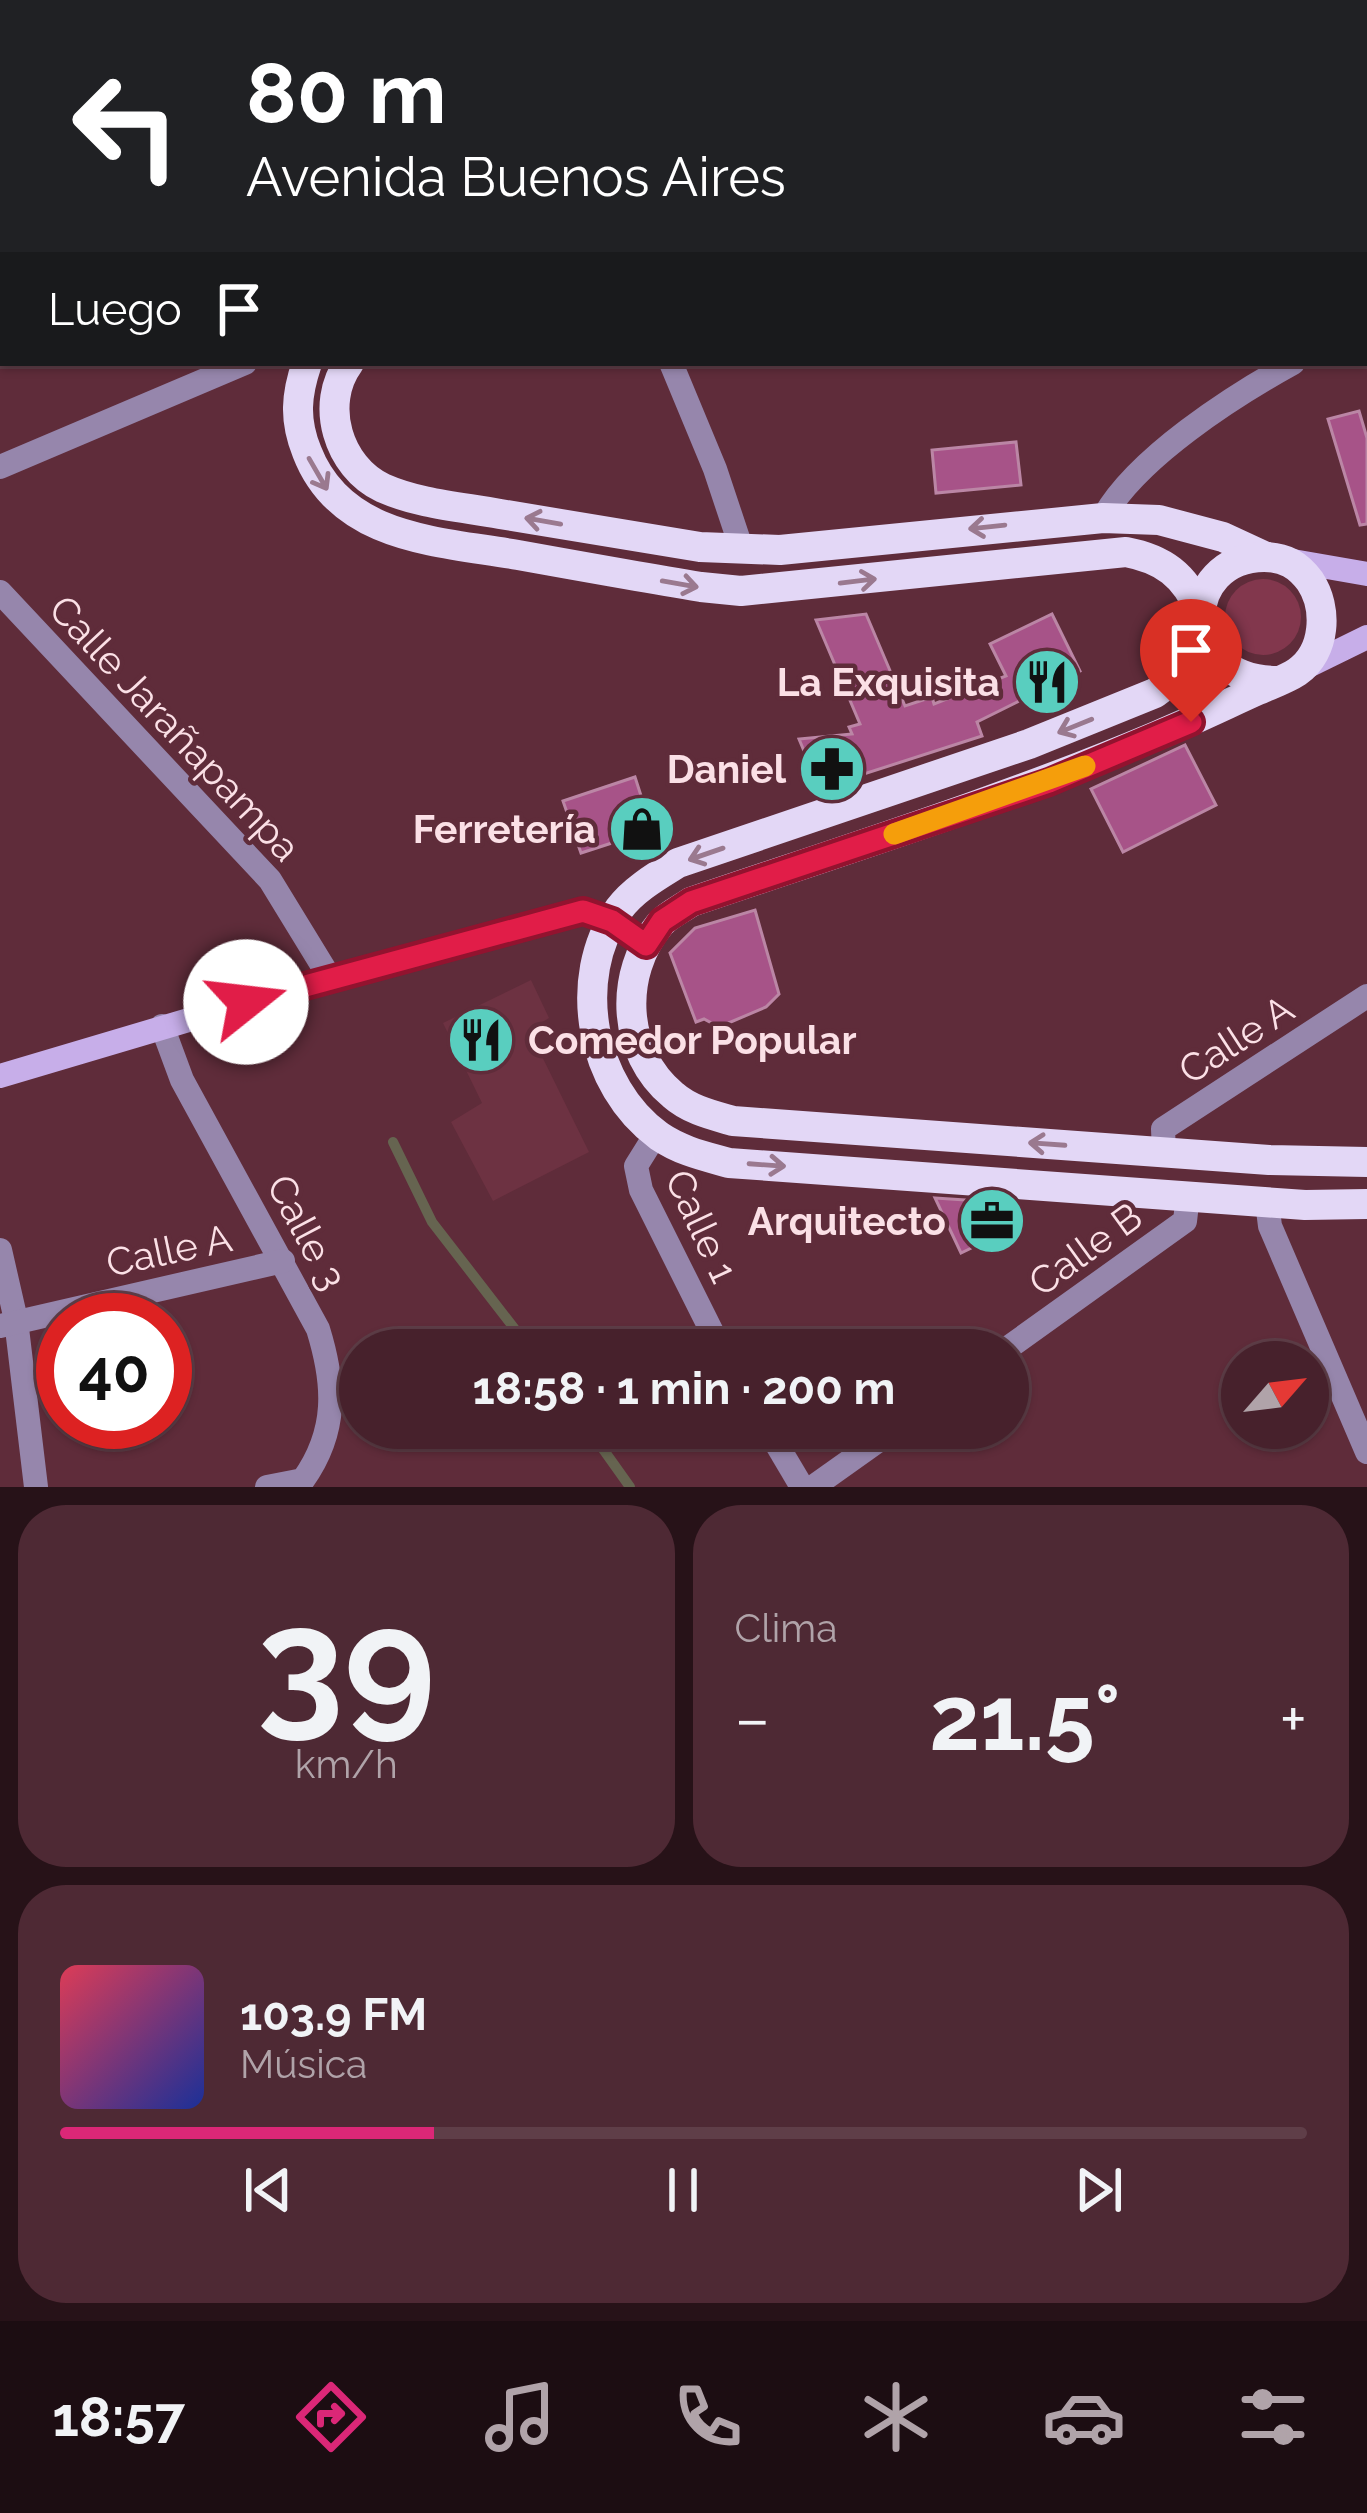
<!DOCTYPE html>
<html lang="es">
<meta charset="utf-8">
<style>
:root{--surface:#47212c;--page:#4e2934;--text:#f1f3f6;--muted:#b0a3a9;--line:#5f3e48;--accent:#db2777}
body{margin:0;font-family:Raleway,sans-serif;background:var(--page);color:var(--text);height:100vh;display:flex;flex-direction:column;font-size:45px;white-space:nowrap}
*{box-sizing:border-box;margin:0}
p{font-size:39px;color:var(--muted)}
.icon{flex:none;width:66px;height:66px;fill:none;stroke:currentColor;stroke-width:2;stroke-linecap:round;stroke-linejoin:round}
.map{position:relative;height:1487px;overflow:hidden}
.panel{display:flex;flex-direction:column;gap:18px;padding:18px;background:#271218;flex:1}
.panel>*{flex:none}
.guide{position:absolute;left:0px;top:0px;width:1368px;height:366px;box-shadow:0 3px 9px #0004,0 0 0 3px var(--line);background:#202124;color:#fff;overflow:hidden}
.needle{width:78px;rotate:62deg}
.tools{position:absolute;left:1221px;top:1341px;display:grid;gap:24px}
.tools a{display:grid;place-items:center;width:108px;height:108px;border-radius:50%;background:var(--surface);box-shadow:0 3px 9px #0004,0 0 0 3px var(--line);font-size:60px}
.speed{position:absolute;left:36px;top:1293px;display:flex;gap:24px;font-size:60px;font-weight:700;text-align:center}
.speed>*{display:grid;place-content:center;width:156px;height:156px;border-radius:50%;background:var(--surface);box-shadow:0 3px 9px #0004,0 0 0 3px var(--line);line-height:1}
.speed .limit{border:18px solid #d22;background:#fff;color:#111}
.pin{position:absolute;display:grid;place-items:center;width:102px;height:102px;color:#fff;margin:-123px -51px;border-radius:50% 50% 50% 0;rotate:-45deg;box-shadow:0 0 12px #0007}
.pin .icon{rotate:45deg}
.me{position:absolute;width:132px;margin:-66px;rotate:74deg;stroke-linejoin:round;filter:drop-shadow(0 0 9px #0008)}
.turn{display:flex;align-items:center;gap:42px;height:252px;padding:0 48px;font-size:54px}
.turn .icon{width:156px;height:156px;stroke-width:2.5}
.turn b{display:block;font-size:84px;line-height:102px}
.then{display:flex;align-items:center;height:114px;padding:0 48px;background:#0003;gap:24px;font-size:45px}
.big{font-size:90px;font-weight:700;line-height:1.1}
.panel .tile{flex:1;display:flex;flex-direction:column;justify-content:center;gap:18px;min-width:0;padding:0 42px;border-radius:48px;background:var(--page)}
.panel .dial{align-items:center;gap:0}
.dial b{font-size:156px;line-height:1}
.song{display:flex;align-items:center;gap:36px}
.cover{width:144px;height:144px;border-radius:18px;background:linear-gradient(135deg,hsl(350 70% 55%),hsl(230 70% 35%))}
.played{height:12px;border-radius:6px;background:linear-gradient(90deg,var(--accent) 30%,var(--line) 30%)}
.keys{display:flex;justify-content:space-around;direction:ltr}
.heat{display:flex;justify-content:space-between;align-items:center;font-size:66px;direction:ltr}
.panel .tiles{flex:1;display:grid;gap:18px;grid-template-columns:1fr 1fr}
.tile:last-child{grid-column:span 2}
.trip{position:absolute;left:339px;top:1329px;width:690px;height:120px;border-radius:60px;background:var(--surface);box-shadow:0 3px 9px #0004,0 0 0 3px var(--line);font-weight:700;line-height:120px;text-align:center}
.tabs{display:flex;height:192px;justify-content:space-around;align-items:center;background:#1c0d12;color:var(--muted)}
.tabs .icon{width:84px;height:84px}
.tabs .current{color:var(--accent)}
.tabs b{font-size:54px;color:var(--text)}
.map>svg:first-child{display:block}
</style>
<div class="map">
<svg width="1367" height="1487" viewBox="0 0 1367 1487">
<rect width="100%" height="100%" fill="#5f2c3a"/>
<polygon fill="#6d3242" points="531,980 549,1018 529,1030 589,1152 493,1201 451,1122 482,1103 443,1023"/>
<circle fill="#82374d" cx="1263" cy="617" r="38"/>
<g fill="none" stroke-linecap="round" stroke-linejoin="round">
<g stroke="#666450" stroke-width="10">
<polyline points="393,1142 432,1222 531,1350"/>
<polyline points="588,1428 630,1487"/>
</g>
</g>
<g fill="#a75388" stroke="#bb86a5" stroke-width="3">
<polygon points="1359,411 1367,438 1367,524 1360,525 1328,419"/>
<polygon points="1016,442 1021,485 936,493 932,450"/>
<polygon points="866,614 905,706 932,697 934,704 1006,676 990,644 1052,614 1080,671 977,722 982,736 811,791 800,767 809,763 799,739 852,734 849,727 860,724 816,620"/>
<polygon points="1185,745 1216,805 1123,852 1091,789"/>
<polygon points="635,777 652,830 581,853 563,801"/>
<polygon points="755,910 779,994 766,1007 719,1027 704,1019 696,1022 670,953 695,928"/>
<polygon points="935,1198 1011,1203 1021,1224 961,1253"/>
</g>
<g fill="none" stroke-linecap="round" stroke-linejoin="round">
<g stroke="#9686ac" stroke-width="24">
<polyline points="311,0 312,3"/>
<polyline points="578,0 579,3"/>
<polyline points="0,162 3,161"/>
<polyline points="1365,332 1367,331"/>
<polyline points="671,363 715,469 742,550"/>
<polyline points="0,467 245,363"/>
<path d="M1103,518C1136,458 1233,396 1293,363"/>
<polyline points="0,592 270,880 330,978"/>
<path d="M162,1026L182,1080L318,1329C335,1384 338,1431 303,1480L267,1487"/>
<polyline points="656,1134 636,1166 641,1190 721,1350"/>
<polyline points="1164,1152 1163,1129 1367,996"/>
<polyline points="1267,1202 1270,1226 1367,1452"/>
<polyline points="0,1250 16,1320 36,1487"/>
<polyline points="0,1326 283,1261"/>
<polyline points="1005,1350 1185,1221 1188,1195"/>
<polyline points="767,1428 802,1487"/>
<polyline points="813,1487 896,1428"/>
</g>
<g stroke="#c7aee9" stroke-width="24">
<polyline points="1287,560 1367,574"/>
<polyline points="1302,669 1367,637"/>
<polyline points="0,1076 330,978 583,911 612,921"/>
</g>
<g stroke="#e3d7f6" stroke-width="30">
<polyline points="681,3 685,0"/>
<polyline points="744,3 747,0"/>
<path d="M307,363C296,395 294,420 307,452C341,540 438,541 518,555C579,566 640,577 701,587L741,591L1126,552C1163,559 1185,575 1200,611"/>
<path d="M349,363C319,404 338,467 383,488C419,504 462,507 500,514C566,525 633,536 700,547L780,550L1103,518L1159,520L1223,537L1266,557"/>
<path d="M1204,641L1183,672L1155,693L1029,744L678,863C657,876 634,889 619,909C570,979 591,1087 659,1136C681,1151 704,1156 729,1163L1305,1205L1367,1204"/>
<path d="M1276,681C1175,679 1180,558 1264,557C1285,557 1298,565 1310,581C1328,608 1326,652 1297,672C1285,680 1269,685 1256,691C1223,706 1190,722 1156,736C1004,800 847,849 691,902C681,909 668,915 660,924C618,974 622,1053 673,1095C690,1110 712,1115 733,1121L1269,1160L1367,1162"/>
</g>
</g>
<defs><path id="oneway-shaft" d="M-6 0H5M1.5-3L5.5 0L1.5 3" fill="none" stroke-width="1.6" stroke-linecap="round" stroke-linejoin="round" transform="scale(3)"/></defs>
<g stroke="#9a798f">
<use href="#oneway-shaft" transform="translate(318 474) rotate(60)"/>
<use href="#oneway-shaft" transform="translate(543 521) rotate(-170)"/>
<use href="#oneway-shaft" transform="translate(987 527) rotate(174)"/>
<use href="#oneway-shaft" transform="translate(858 581) rotate(-7)"/>
<use href="#oneway-shaft" transform="translate(680 584) rotate(10)"/>
<use href="#oneway-shaft" transform="translate(1075 726) rotate(158)"/>
<use href="#oneway-shaft" transform="translate(706 854) rotate(161)"/>
<use href="#oneway-shaft" transform="translate(1047 1144) rotate(-176)"/>
<use href="#oneway-shaft" transform="translate(767 1165) rotate(4)"/>
</g>
<g fill="none" stroke-linecap="round" stroke-linejoin="round">
<g stroke="#92132f" stroke-width="30">
<polyline id="route" points="246,1002 583,911 612,921 646,945 662,921 691,902 1049,782 1191,722"/>
</g>
<use href="#route" stroke="#e11d48" stroke-width="21"/>
<polyline stroke="#f59e0b" stroke-width="21" points="894,834 1085,766"/>
</g>
<defs>
<g id="restaurant-disc" transform="scale(3.45)"><circle r="9.5" fill="#59cebf" stroke="#5f2c3a"/><path d="M-5-6h1v4h1v-4h1v4h1v-4h1v5L-1.5 .5V6h-2V.5L-5-1ZM5-6V6H3V1.5H1.5Q1.5-4 5-6Z" fill="#111"/></g>
<g id="pharmacy-disc" transform="scale(3.45)"><circle r="9.5" fill="#59cebf" stroke="#5f2c3a"/><path d="M-2-6h4v4h4v4h-4v4h-4v-4h-4v-4h4Z" fill="#111"/></g>
<g id="shop-disc" transform="scale(3.45)"><circle r="9.5" fill="#59cebf" stroke="#5f2c3a"/><path d="M-5-2.5h2.3a2.7 3.5 0 0 1 5.4 0H5L5.5 6h-11ZM-1.5-2.5h3a1.5 2.3 0 0 0-3 0Z" fill="#111"/></g>
<g id="office-disc" transform="scale(3.45)"><circle r="9.5" fill="#59cebf" stroke="#5f2c3a"/><path d="M-6-3h4V-5.5h4V-3h4V5H-6ZM-1-4.5V-3h2v-1.5ZM-6 0V1H6V0Z" fill="#111"/></g>
</defs>
<g fill-rule="evenodd">
<use href="#restaurant-disc" x="1047" y="682"/>
<use href="#pharmacy-disc" x="832" y="769"/>
<use href="#shop-disc" x="642" y="829"/>
<use href="#restaurant-disc" x="481" y="1040"/>
<use href="#office-disc" x="992" y="1221"/>
</g>
<g text-anchor="middle" stroke-width="9" stroke-linejoin="round" paint-order="stroke">
<g font-size="39" font-weight="bold" fill="#fbe0e6" stroke="#5f2c3a" text-anchor="end">
<text x="1000" y="696">La Exquisita</text>
<text x="786" y="783">Daniel</text>
<text x="596" y="843">Ferretería</text>
<text x="528" y="1054" text-anchor="start">Comedor Popular</text>
<text x="946" y="1235">Arquitecto</text>
</g>
<g font-size="39" fill="#fbe0e6" stroke="#5f2c3a">
<text transform="translate(175 728) rotate(47)" y="14">Calle Jarañapampa</text>
<text transform="translate(1236 1039) rotate(-33)" y="14">Calle A</text>
<text transform="translate(702 1226) rotate(65)" y="14">Calle 1</text>
<text transform="translate(307 1232) rotate(62)" y="14">Calle 3</text>
<text transform="translate(1085 1249) rotate(-36)" y="14">Calle B</text>
<text transform="translate(169 1250) rotate(-12)" y="14">Calle A</text>
</g>
</g>
</svg>
<div class="tools">
<a><svg class="needle" viewBox="-14 -14 28 28"><path d="M0-13l5 13h-10z" fill="#e53935"/><path d="M0 13l5-13h-10z" fill="#b0a3a9"/></svg></a>
</div>
<div class="speed"><div class="limit">40</div></div>
<div class="pin" style="left:1191px;top:722px;background:#d93025"><svg class="icon" aria-label="arrive" viewBox="0 0 24 24"><path d="M6 21V4h12l-3 4 3 4H6"/></svg></div>
<svg class="me" style="left:246px;top:1002px" viewBox="-20 -20 40 40"><circle r="19" fill="#fff"/><path d="M0-13L10 11 0 6-10 11z" fill="#e11d48"/></svg>
<div class="trip">18:58 · 1 min · 200 m</div>
<div class="guide">
<div class="turn"><svg class="icon" aria-label="left" viewBox="0 0 24 24"><path d="M17 20v-9H6M10 6l-5 5 5 5"/></svg><div><b>80 m</b>Avenida Buenos Aires</div></div>
<div class="then">Luego<svg class="icon" aria-label="arrive" viewBox="0 0 24 24"><path d="M6 21V4h12l-3 4 3 4H6"/></svg></div>
</div>
</div>
<section class="panel">
<div class="tiles">
<div class="tile dial"><b>39</b><p>km/h</p></div>
<div class="tile"><p>Clima</p>
<div class="heat"><a>−</a><b class="big">21.5°</b><a>+</a></div>
</div>
<div class="tile">
<div class="song"><i class="cover"></i><div><b>103.9 FM</b><p>Música</p></div></div>
<div class="played"></div>
<div class="keys"><svg class="icon" aria-label="previous" viewBox="0 0 24 24"><path d="M18 5L8 12l10 7zM5 5v14"/></svg><svg class="icon" aria-label="pause" viewBox="0 0 24 24"><path d="M8 5v14M16 5v14"/></svg><svg class="icon" aria-label="next" viewBox="0 0 24 24"><path d="M6 5l10 7-10 7zM19 5v14"/></svg></div>
</div>
</div>
</section>
<nav class="tabs">
<b>18:57</b>
<svg class="icon current" aria-label="directions" viewBox="0 0 24 24"><path d="M12 3l9 9-9 9-9-9zM9 14v-3h6M13 9l2 2-2 2"/></svg>
<svg class="icon" aria-label="music" viewBox="0 0 24 24"><path d="M9 18V5l10-2v13"/><circle cx="6" cy="18" r="3"/><circle cx="16" cy="16" r="3"/></svg>
<svg class="icon" aria-label="phone" viewBox="0 0 24 24"><path d="M5 4h4l2 5-3 2q2 4 5 5l2-3 5 2v4C11 20 4 13 5 4z"/></svg>
<svg class="icon" aria-label="climate" viewBox="0 0 24 24"><path d="M12 3v18M4 7l16 10M4 17L20 7"/></svg>
<svg class="icon" aria-label="car" viewBox="0 0 24 24"><path d="M5 17H2v-5l4-1 3-4h7l3 4 3 1v5h-3M9 17h6M6 11h13"/><circle cx="7" cy="17" r="2"/><circle cx="17" cy="17" r="2"/></svg>
<svg class="icon" aria-label="filters" viewBox="0 0 24 24"><path d="M4 7h16M4 17h16"/><circle cx="9" cy="7" r="2"/><circle cx="15" cy="17" r="2"/></svg>
</nav>
